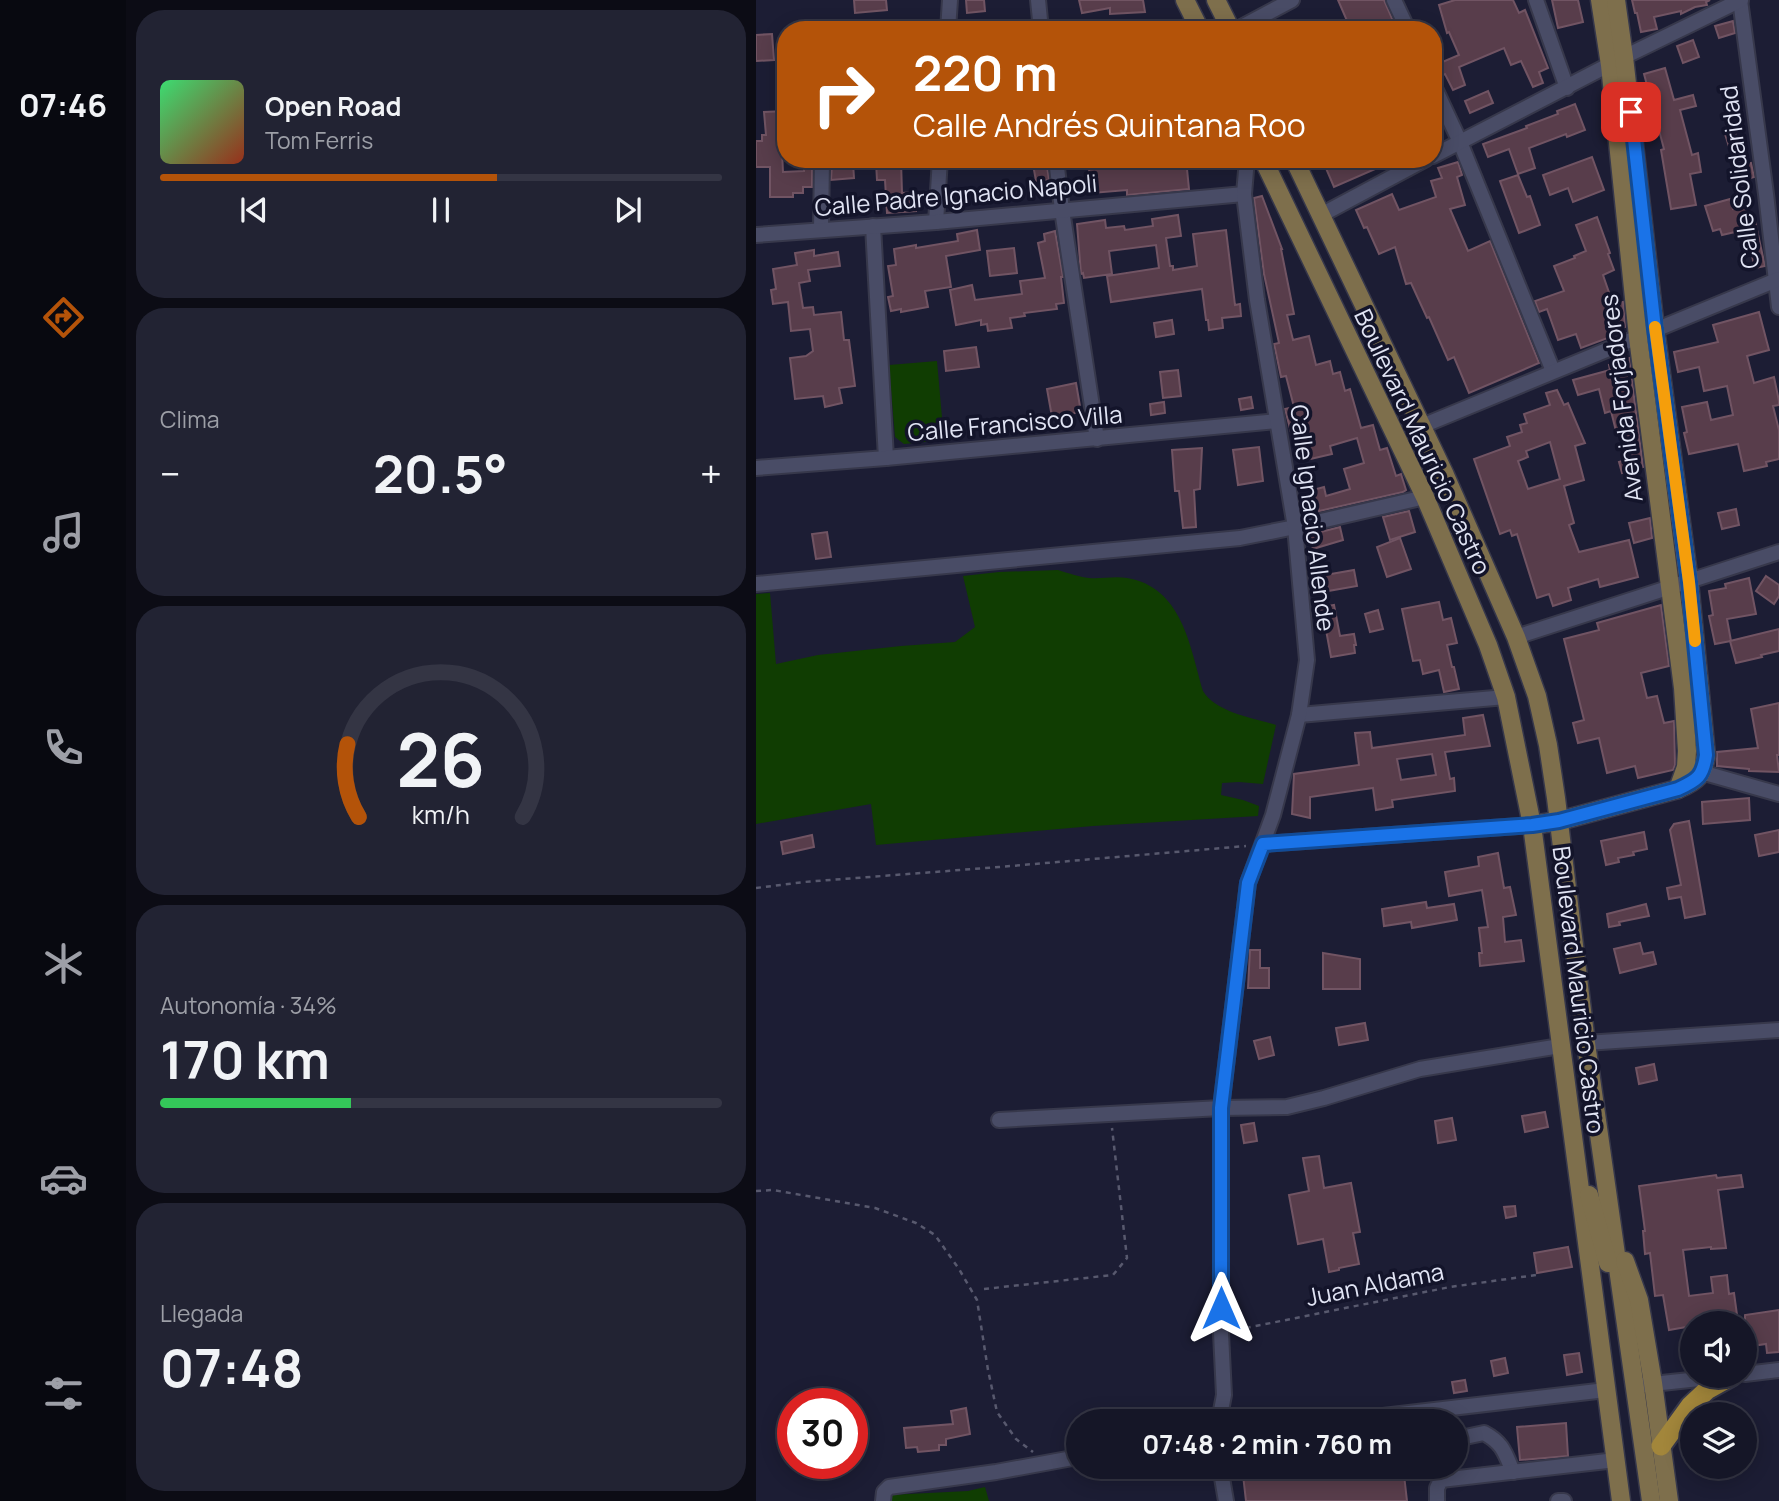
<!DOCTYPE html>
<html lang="es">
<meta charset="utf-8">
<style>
:root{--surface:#151627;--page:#222333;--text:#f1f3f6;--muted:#9d9fa7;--line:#343544;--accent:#b45309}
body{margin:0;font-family:Manrope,sans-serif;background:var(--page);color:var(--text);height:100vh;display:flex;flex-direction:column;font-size:26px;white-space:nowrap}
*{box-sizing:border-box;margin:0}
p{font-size:23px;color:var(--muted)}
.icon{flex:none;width:38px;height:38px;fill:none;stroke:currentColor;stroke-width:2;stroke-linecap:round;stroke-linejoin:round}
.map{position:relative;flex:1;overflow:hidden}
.sheet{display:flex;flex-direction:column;gap:10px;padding:10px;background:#0c0c15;width:630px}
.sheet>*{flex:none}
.banner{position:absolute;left:21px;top:21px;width:665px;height:147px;border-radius:28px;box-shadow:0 4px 18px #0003,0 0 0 2px var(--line);background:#b45309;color:#fff;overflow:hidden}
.buttons{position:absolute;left:924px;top:1311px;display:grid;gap:14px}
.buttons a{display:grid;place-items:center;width:77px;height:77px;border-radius:50%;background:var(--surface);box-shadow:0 4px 18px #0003,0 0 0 2px var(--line);font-size:35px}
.speed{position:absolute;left:21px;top:1388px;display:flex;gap:14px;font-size:35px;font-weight:700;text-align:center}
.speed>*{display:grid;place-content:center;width:91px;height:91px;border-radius:50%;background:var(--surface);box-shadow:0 4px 18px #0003,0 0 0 2px var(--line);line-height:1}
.speed .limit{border:10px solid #d22;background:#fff;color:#111}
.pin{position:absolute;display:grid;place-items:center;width:60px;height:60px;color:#fff;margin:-30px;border-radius:14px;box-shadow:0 4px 10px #0006}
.me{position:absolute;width:77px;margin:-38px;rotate:0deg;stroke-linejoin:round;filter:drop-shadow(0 0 5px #0008)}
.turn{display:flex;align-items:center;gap:24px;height:147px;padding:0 21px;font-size:32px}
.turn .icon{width:91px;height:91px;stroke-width:2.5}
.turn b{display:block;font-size:49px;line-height:60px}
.big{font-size:52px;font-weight:700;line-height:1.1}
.sheet .widget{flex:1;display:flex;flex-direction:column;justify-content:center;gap:10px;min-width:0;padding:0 24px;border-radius:28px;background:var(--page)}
.sheet .dial{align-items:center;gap:0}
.dial svg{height:182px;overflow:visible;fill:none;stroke:var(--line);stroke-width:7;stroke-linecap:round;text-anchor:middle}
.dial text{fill:var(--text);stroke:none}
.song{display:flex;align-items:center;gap:21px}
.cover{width:84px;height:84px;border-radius:10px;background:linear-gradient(135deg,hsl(140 70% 55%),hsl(10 70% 35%))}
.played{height:7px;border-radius:4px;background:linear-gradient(90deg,var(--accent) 60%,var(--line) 60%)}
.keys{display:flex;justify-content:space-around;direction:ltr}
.heat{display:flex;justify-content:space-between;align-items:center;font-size:38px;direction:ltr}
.charge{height:10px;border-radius:5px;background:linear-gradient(90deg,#34c759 34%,var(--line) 0)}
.trip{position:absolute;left:310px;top:1409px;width:402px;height:70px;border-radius:35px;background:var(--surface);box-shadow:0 4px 18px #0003,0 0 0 2px var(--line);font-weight:700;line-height:70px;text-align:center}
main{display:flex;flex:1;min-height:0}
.menu{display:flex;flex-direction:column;width:126px;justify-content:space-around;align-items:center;background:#080910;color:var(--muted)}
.menu .icon{width:49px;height:49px}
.menu .active{color:var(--accent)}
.menu b{font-size:32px;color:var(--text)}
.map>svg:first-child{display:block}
</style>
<main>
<nav class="menu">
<b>07:46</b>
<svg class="icon active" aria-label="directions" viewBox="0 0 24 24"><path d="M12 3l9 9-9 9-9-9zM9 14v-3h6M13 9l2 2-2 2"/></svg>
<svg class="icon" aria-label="music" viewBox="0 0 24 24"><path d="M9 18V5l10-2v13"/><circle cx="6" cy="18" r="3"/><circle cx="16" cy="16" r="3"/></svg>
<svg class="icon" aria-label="phone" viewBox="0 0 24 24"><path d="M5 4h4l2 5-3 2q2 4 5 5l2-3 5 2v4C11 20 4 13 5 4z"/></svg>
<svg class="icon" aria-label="climate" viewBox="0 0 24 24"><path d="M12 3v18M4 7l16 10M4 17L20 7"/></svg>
<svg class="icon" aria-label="car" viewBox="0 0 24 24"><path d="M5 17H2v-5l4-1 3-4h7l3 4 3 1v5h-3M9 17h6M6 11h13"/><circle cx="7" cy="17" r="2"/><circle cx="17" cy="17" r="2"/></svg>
<svg class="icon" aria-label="filters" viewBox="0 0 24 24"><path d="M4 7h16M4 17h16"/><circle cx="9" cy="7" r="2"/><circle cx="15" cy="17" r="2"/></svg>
</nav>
<section class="sheet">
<div class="widget">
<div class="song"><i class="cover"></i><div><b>Open Road</b><p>Tom Ferris</p></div></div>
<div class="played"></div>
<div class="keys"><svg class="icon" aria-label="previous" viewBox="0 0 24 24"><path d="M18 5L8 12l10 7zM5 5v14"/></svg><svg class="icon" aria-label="pause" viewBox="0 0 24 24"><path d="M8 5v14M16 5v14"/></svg><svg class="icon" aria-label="next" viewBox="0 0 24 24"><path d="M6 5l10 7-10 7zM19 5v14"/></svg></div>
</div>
<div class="widget"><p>Clima</p>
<div class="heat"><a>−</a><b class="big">20.5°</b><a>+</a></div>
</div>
<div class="widget dial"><svg viewBox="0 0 100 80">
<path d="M14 69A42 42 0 1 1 86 69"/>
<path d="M14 69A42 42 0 0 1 9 37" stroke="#b45309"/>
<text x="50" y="56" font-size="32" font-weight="700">26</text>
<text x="50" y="72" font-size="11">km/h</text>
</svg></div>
<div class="widget"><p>Autonomía · 34%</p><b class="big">170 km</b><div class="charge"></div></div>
<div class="widget"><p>Llegada</p><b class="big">07:48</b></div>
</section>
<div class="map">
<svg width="1023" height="1501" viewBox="0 0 1023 1501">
<rect width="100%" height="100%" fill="#1c1d34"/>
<g fill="#103d02">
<polygon points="181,361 188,440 148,444 139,437 133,365"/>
<path d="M302,570C312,573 323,577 333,578C346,579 358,576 371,578C426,587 434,646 447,691C459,712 497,718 520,725L507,784L483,782L466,783L465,795L487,800L503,806L502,816L337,826L120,845L115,804L0,824V594L14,593L20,664L62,655L145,646L199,642L219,627L207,576L243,572Z"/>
<polygon points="229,1487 233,1501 134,1501 133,1495 212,1491"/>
</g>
<g fill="#583d4b" stroke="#715463" stroke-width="2" fill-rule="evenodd">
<polygon points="98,0 130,0 131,10 99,13"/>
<polygon points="210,0 228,0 229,11 211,13"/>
<polygon points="323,0 387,0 389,12 354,14 354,8 326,13"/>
<polygon points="582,0 628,0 638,23 622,30 595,30"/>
<polygon points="699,0 757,0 763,13 769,10 792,68 783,72 787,83 777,87 765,61 755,65 748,48 703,67 709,85 697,90 689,74 683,77 677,74 677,66 703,55 693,32 691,33 683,5"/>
<polygon points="796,0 822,0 827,22 802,28"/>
<polygon points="876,0 954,0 950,2 951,5 939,7 925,14 925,11 898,17 901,29 885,32 881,13 879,13"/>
<polygon points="977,21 979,33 963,38 959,26"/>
<polygon points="16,34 18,60 0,61 0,35"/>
<polygon points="937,40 943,57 927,63 921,46"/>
<polygon points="909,68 918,100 937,95 940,106 924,110 936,155 942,153 945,172 934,174 940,205 915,209 905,150 908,149 888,74"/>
<polygon points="732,91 737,103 714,113 709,101"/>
<polygon points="819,104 829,130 811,137 810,134 773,148 779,168 762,174 753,149 732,157 727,144 771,128 770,126 802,114 801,111"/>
<polygon points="30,111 30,130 25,130 27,172 48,171 48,166 56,166 56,187 47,187 47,193 37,193 37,197 14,197 14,167 0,167 0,141 6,141 6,135 10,135 8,112"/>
<polygon points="979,131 985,150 975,153 969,134"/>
<polygon points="836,157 848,190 817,202 812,188 794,195 787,175"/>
<polygon points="276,159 290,159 293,180 280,181"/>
<polygon points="341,159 430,159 433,189 371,195 371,190 336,193 333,169 342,168"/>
<polygon points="566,159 642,159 578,187"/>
<polygon points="145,161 146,193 159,192 160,211 131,213 129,180 121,180 120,162"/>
<polygon points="702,162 706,175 701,177 709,205 694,209 712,251 734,241 783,363 713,393 698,357 692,360 673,317 671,318 655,283 650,284 639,247 623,254 611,227 608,228 600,210 636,194 643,210 680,197 675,181 686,178 682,168"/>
<polygon points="97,163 98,178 75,180 76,164"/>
<polygon points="995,163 998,177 984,181 980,167"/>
<polygon points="762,175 771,197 774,196 784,225 763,233 744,181"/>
<polygon points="506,196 526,249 525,249 538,314 531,315 537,340 553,336 560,365 574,361 577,374 584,372 589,391 594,389 605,428 617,425 624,450 631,448 640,476 645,474 650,490 647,492 563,511 557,490 568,487 570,496 594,489 588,469 608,463 601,438 574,446 576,454 550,460 545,438 537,440 529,409 538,407 530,376 525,377 520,353 518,344 523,343 508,274 498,198"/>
<polygon points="974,199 977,209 988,205 993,222 999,221 1009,266 999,268 990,232 979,235 979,232 966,235 964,229 957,231 949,206"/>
<polygon points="422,215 425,236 410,238 414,266 417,266 417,270 441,266 437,234 470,230 479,305 484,304 485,316 466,318 467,328 453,330 452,320 450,320 446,289 355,302 351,276 403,268 400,245 353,251 356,274 328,278 327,273 325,274 321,224 349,220 350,228 368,226 369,230 397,226 396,219"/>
<polygon points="841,217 854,253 852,254 858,270 847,275 857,304 867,302 869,327 854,330 857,336 825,348 820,334 802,340 791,309 783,312 779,301 808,291 798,266 819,258 818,256 830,251 820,225"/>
<polygon points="221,230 224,250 190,256 195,287 169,291 172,307 145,312 145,309 135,311 132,297 137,296 132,266 140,265 138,249 160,245 160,248 202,241 201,234"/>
<polygon points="299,231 307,277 305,277 308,303 300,304 301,309 268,313 269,316 254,318 256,328 232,331 231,324 225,325 225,320 200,325 194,290 216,285 219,300 266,294 264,281 289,278 282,243 289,241 288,234"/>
<polygon points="258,248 261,273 234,276 231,251"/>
<polygon points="58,250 58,256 82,252 84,266 52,270 54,281 43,283 47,308 57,307 58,315 85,312 88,340 93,340 99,386 83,388 86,403 69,407 67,396 39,399 34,358 50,356 57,351 54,329 35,331 32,302 17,304 15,290 20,289 17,269 41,265 39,253"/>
<polygon points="1003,312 1013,350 991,356 998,383 1018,377 1023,401 1023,405 1017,406 1023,430 1023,459 1010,462 1011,466 988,471 982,444 933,454 928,433 931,432 926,407 951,402 955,420 977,415 971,386 948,391 943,367 922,372 918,352 962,342 957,325"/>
<polygon points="416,320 418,334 400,337 398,323"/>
<polygon points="220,347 223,367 190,371 188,351"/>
<polygon points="873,358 887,467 866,473 863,462 877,458 870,429 860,431 855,411 849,413 843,389 822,395 817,380 854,370 853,365"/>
<polygon points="422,370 425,396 407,398 404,372"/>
<polygon points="320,383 325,412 296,417 291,389"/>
<path d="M801,390L808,405L812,403L829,443L819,446L828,480L808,486L818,523L813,525L823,552L873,540L882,577L844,587L842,579L812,588L815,600L797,606L793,594L781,598L761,534L756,536L754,530L744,534L718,459L754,446L751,437L766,432L764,425L771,423L768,414L794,405L790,393ZM794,442L804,479L772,489L762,461L772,457L770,451Z"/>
<polygon points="495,397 497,408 485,410 483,399"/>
<polygon points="408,402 409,413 395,415 394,404"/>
<polygon points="503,447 507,481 482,485 477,450"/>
<polygon points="446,448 444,489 438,490 440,527 427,528 423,491 419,491 416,450"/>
<polygon points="980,509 983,525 966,529 962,513"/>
<polygon points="653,511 659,532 634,540 627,517"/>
<polygon points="894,518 896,538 878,543 873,523"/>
<polygon points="584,527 587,540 557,549 553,535"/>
<polygon points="71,532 75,557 60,559 56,534"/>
<polygon points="644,538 655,569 631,577 621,547"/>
<polygon points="598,570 601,586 572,591 569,575"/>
<polygon points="1010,576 1023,585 1023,596 1018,604 1000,591"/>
<polygon points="993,578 1000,614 971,619 975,641 959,644 953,616 957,615 953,591 970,588 969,584"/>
<polygon points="683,602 687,620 695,618 701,643 691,645 696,667 698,667 703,689 688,692 683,670 667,674 664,660 657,661 646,609"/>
<polygon points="578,605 584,636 598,634 600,645 598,645 599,653 575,657 568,619 563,619 561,608"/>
<polygon points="905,605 913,666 885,673 891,698 901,696 908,723 918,721 919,765 917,770 882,778 879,766 851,773 843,738 822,743 817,723 828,720 808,639 843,630 841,623"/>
<polygon points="622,610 627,629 614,632 609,614"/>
<polygon points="1023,629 1023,651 1005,655 1006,657 980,663 974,641"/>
<polygon points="1023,703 1023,755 1021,755 1023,772 993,771 993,769 961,766 961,752 1002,748 995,709"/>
<path d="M727,715L734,746L689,752L694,779L698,778L699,791L636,800L637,807L620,810L617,788L554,797V818L536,814L538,774L603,765L599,733L614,732L616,748L709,735L707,718ZM676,754L680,775L645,780L641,759Z"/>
<polygon points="993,798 994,820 947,824 946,802"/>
<polygon points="933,821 949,914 929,918 925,897 913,899 911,888 925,885 914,830 918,824"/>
<polygon points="1023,830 1023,852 1003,856 999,835"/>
<polygon points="888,832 891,849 877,852 878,855 862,858 863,862 850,865 845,841"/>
<polygon points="56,835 58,847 27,854 25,842"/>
<polygon points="742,853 748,888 754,887 760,915 747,917 749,942 765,940 768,961 724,966 723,953 726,953 723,928 732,927 726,890 693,896 689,872 723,866 722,857"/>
<polygon points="670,902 671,908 698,904 701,920 656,928 655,922 628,926 626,909"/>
<polygon points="890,904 893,916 863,922 864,925 853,927 851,914"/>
<polygon points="884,943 887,954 897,952 900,964 864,973 858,949"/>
<polygon points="494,950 504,950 504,968 513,968 513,988 492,988"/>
<polygon points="567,953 604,959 604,989 567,989"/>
<polygon points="609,1023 612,1040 583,1045 580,1028"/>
<polygon points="514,1037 518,1055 503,1059 498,1041"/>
<polygon points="898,1064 901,1080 883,1084 880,1068"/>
<polygon points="789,1112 792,1127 769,1132 766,1116"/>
<polygon points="696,1118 700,1140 682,1143 679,1121"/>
<polygon points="498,1123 501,1141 488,1143 485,1125"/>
<polygon points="563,1156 568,1188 595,1183 604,1232 597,1233 603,1264 583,1268 583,1270 573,1272 567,1239 542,1244 533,1195 553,1191 547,1158"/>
<polygon points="960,1175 961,1178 985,1175 987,1187 962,1190 970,1248 955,1249 955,1247 927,1250 933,1296 957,1293 955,1277 971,1275 973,1294 978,1293 981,1315 935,1321 936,1326 913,1330 907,1295 899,1296 894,1253 889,1254 887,1231 889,1231 883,1186"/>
<polygon points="759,1206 760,1216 750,1218 748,1207"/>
<polygon points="812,1247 816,1267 781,1273 778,1253"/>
<polygon points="1023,1310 1023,1352 1011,1353 1010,1344 989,1347 989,1315"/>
<polygon points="823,1353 826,1372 811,1375 808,1355"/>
<polygon points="749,1358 752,1373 738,1376 735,1361"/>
<polygon points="709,1380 711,1391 698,1393 696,1382"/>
<polygon points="210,1408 214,1434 190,1439 190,1445 183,1445 183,1450 162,1452 161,1447 150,1448 148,1428 197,1424 195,1411"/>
<polygon points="810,1423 812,1456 764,1460 761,1427"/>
<polygon points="486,1466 647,1466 651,1501 490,1501"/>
</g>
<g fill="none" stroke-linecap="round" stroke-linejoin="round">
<g stroke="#37384b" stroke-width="18">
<g id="minor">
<polyline points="282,0 285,30"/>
<polyline points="638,0 652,30"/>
<polyline points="780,0 811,88"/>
<polyline points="984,0 1010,194 1023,307"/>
<polyline points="192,30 194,0"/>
<polyline points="480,30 536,0"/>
<polyline points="677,84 704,142 797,371"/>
<polyline points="677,156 868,57 985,0"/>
<polyline points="300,159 306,210 341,439"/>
<polyline points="565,215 670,159"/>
<polyline points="180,222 184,159"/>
<polyline points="117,226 130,458"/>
<polyline points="65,230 66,159"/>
<polyline points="0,235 180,222 488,194"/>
<polyline points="666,426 1023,279"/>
<polyline points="0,468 130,458 521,421"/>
<polyline points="0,584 484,538 539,527 669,497"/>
<polyline points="760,637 1023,552"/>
<polyline points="543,715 750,697"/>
<polyline points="938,770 1023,794"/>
<polyline points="507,844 776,825"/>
<polyline points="830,1043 1023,1030"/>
<polyline points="243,1120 465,1108 531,1107 568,1098 664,1069 804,1046"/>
<polyline points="989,1374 1023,1370"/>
<polyline points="887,1385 971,1376"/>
<polyline points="463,1421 468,1395 465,1333 465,1108 492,883 517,815 543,715 551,660 539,527 501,300 488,194 491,159"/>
<polyline points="584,1421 850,1390"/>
<path d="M700,1439L728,1433C747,1443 749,1453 757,1472"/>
<polyline points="464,1466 470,1501"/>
<polyline points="127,1501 128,1492 133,1487 240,1472 322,1457"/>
<polyline points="681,1501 681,1488 685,1480 860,1460"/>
<polyline points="802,1501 808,1501"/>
</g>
</g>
<g stroke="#37384b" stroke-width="21">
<g id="major">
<polyline points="429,0 444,30"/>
<polyline points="460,0 475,30"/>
<polyline points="844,0 854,65 882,337 927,688 931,751 930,767 922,789"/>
<polyline points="507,159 669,497 732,645 750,697 776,825 865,1501"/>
<polyline points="538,159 689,475 760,637 781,696 792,745 800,798 830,1043 895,1501"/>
<path d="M776,825L803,821L922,789C942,780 947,776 950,755L933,582L899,329L868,57L860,0"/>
<polyline points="833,1195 852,1263"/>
<polyline points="869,1261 883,1300 897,1383 913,1501"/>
</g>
</g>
<g stroke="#37384b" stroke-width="23">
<polyline id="highway" points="905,1446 934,1406 951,1390 976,1376"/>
</g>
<g stroke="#58596e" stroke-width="2.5" stroke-dasharray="5 5" stroke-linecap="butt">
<polyline points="0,888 48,882 243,867 490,846"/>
<polyline points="0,1191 17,1190 119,1208 160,1223 179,1235 203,1269 221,1300 232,1370 241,1412 260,1439 277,1452"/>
<polyline points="228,1289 357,1275 371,1258 356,1128"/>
<polyline points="480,1330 694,1287 780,1275"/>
</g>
<use href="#minor" stroke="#494c66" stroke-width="14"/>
<use href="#major" stroke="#7e6f4c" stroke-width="18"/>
<use href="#highway" stroke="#a2863b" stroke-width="19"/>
</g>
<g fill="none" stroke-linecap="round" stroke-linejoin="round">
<g stroke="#114b97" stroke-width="18">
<path id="route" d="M465,1308V1108L492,883L507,844L776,825L803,821L922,789C942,780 947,776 950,755L933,582L899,329L875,112"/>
</g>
<use href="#route" stroke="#1a73e8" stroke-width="12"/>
<polyline stroke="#f59e0b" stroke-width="12" points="899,327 933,582 939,641"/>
</g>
<g text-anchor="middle" stroke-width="7" stroke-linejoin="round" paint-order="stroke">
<g font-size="24" fill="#e1e4f4" stroke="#13142a">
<text transform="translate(984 177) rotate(-97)" y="8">Calle Solidaridad</text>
<text transform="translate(200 196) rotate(-5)" y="8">Calle Padre Ignacio Napoli</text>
<text transform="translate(866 398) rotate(-97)" y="8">Avenida Forjadores</text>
<text transform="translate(259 424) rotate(-5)" y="8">Calle Francisco Villa</text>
<text transform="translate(666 442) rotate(65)" y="8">Boulevard Mauricio Castro</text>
<text transform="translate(556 518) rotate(83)" y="8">Calle Ignacio Allende</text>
<text transform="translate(822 990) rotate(83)" y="8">Boulevard Mauricio Castro</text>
<text transform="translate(619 1285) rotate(-11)" y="8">Juan Aldama</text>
</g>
</g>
</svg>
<div class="buttons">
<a><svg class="icon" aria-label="sound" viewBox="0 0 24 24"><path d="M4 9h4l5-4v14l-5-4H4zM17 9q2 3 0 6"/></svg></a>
<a><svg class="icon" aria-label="layers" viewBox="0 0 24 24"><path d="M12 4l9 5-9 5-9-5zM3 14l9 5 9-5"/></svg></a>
</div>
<div class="speed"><div class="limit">30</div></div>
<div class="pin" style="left:875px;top:112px;background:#d93025"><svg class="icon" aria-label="arrive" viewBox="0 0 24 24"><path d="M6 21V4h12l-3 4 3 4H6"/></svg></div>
<svg class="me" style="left:465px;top:1308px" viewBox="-20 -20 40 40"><path d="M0-17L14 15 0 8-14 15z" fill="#1a73e8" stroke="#fff" stroke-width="4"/></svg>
<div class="trip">07:48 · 2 min · 760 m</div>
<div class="banner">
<div class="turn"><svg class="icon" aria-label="right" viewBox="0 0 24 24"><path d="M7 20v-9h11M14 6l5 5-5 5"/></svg><div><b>220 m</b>Calle Andrés Quintana Roo</div></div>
</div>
</div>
</main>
